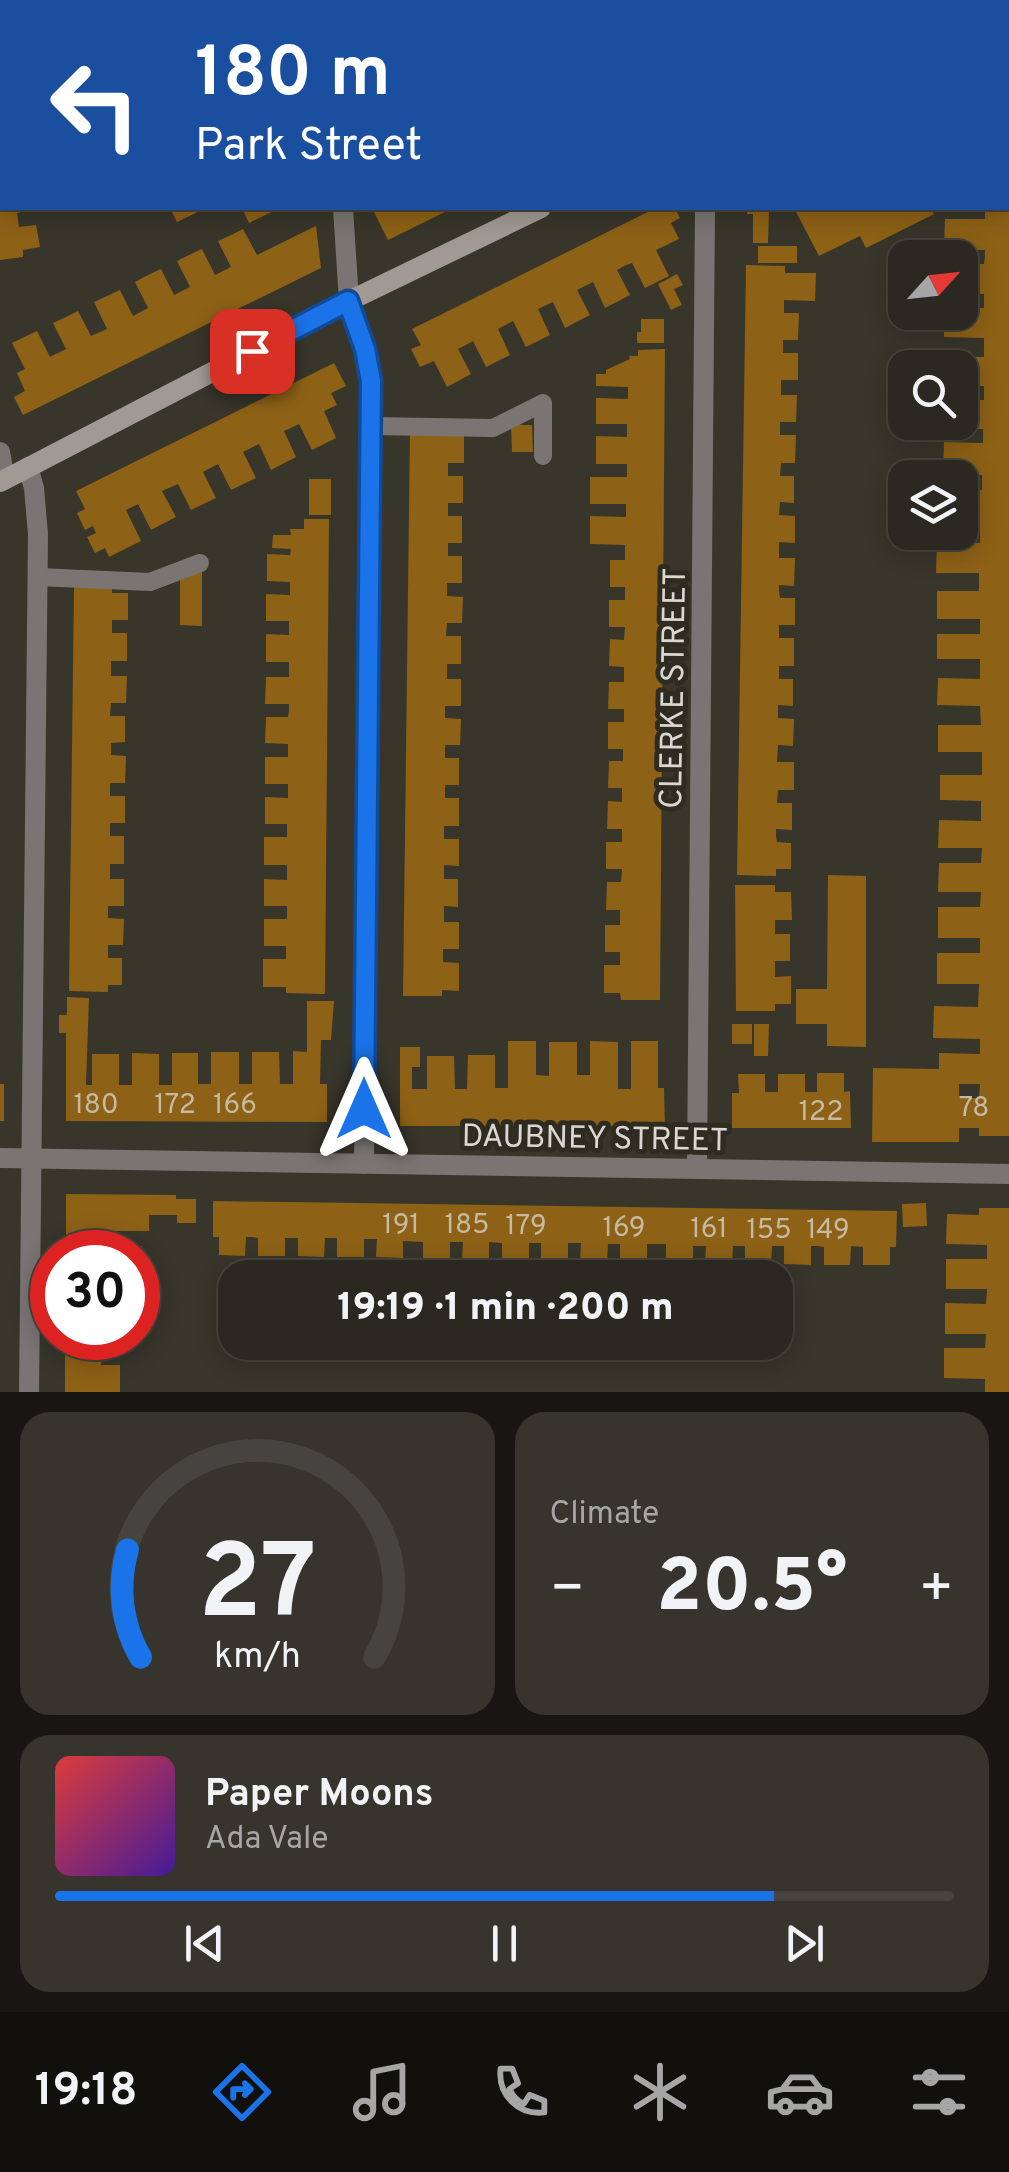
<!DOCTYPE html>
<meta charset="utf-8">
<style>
:root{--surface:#2a2820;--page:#36342d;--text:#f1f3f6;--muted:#a5a6a5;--line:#46443e;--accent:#1a73e8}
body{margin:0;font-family:Overpass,sans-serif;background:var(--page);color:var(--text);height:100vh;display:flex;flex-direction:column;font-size:38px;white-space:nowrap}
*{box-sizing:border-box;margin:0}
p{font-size:32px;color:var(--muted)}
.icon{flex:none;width:55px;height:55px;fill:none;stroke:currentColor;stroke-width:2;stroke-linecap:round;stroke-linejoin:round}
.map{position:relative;height:1392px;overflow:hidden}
.panel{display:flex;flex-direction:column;gap:20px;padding:20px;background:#171612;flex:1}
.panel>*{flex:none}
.top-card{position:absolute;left:0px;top:0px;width:1010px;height:210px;box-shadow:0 5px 25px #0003,0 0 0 2px var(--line);background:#1a4fa0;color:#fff;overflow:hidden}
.needle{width:65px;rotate:63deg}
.fabs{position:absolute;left:888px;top:240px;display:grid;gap:20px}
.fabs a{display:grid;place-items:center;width:90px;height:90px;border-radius:20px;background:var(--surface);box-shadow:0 5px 25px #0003,0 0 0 2px var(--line);font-size:50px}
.speed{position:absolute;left:30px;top:1230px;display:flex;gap:20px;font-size:50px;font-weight:700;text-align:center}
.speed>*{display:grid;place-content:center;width:130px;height:130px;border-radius:50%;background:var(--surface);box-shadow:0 5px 25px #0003,0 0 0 2px var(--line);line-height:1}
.speed .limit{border:15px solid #d22;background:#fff;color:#111}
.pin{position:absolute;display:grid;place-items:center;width:85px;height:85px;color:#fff;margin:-42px;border-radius:20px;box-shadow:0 5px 15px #0006}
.me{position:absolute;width:110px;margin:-55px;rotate:0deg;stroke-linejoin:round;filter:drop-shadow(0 0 8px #0008)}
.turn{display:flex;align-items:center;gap:35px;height:210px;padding:0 30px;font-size:45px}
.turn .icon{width:130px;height:130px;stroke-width:2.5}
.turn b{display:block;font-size:70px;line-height:85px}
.big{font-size:75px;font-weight:800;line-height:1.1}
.panel .widget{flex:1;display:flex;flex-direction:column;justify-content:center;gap:15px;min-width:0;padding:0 35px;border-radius:30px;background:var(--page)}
.panel .dial{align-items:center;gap:0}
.dial svg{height:260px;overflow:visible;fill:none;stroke:var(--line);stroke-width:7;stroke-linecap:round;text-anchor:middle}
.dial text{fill:var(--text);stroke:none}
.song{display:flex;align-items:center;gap:30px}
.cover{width:120px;height:120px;border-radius:15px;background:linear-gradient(135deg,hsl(0 70% 55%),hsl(260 70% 35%))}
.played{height:10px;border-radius:5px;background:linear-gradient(90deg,var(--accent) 80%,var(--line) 80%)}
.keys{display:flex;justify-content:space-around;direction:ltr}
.heat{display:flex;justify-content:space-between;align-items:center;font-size:55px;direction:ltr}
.panel .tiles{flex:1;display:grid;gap:20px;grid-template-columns:1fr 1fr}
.widget:last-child{grid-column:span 2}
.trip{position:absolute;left:218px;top:1260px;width:575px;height:100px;border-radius:30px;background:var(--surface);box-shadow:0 5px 25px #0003,0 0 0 2px var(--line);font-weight:800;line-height:100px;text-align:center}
.tabs{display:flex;height:160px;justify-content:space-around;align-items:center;background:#11100d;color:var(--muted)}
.tabs .icon{width:70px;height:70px}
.tabs .selected{color:var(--accent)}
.tabs b{font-size:45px;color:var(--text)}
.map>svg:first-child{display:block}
</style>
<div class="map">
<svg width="1009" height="1392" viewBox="0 0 1009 1392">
<rect width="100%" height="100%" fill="#38362b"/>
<g fill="#8d6116" fill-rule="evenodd">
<polygon points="0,208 38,208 17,213 19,227 36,225 40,247 23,250 23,257 0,260"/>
<polygon points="170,208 206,208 177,222"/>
<polygon points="242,208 280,208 249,223"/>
<polygon points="372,208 453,208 388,240"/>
<polygon points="656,208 675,208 680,218 671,223 679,239 656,250 669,276 645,288 632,263 624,266 617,270 630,295 605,308 593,282 577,290 590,315 565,328 553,302 538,309 550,335 526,347 513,321 498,329 510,355 486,367 473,341 466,345 458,349 471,374 447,387 434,361 420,367 411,349 421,345 412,329"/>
<polygon points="747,208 769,208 768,243 753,243 753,214 747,214"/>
<polygon points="794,208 931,208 934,214 866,248 860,236 819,256"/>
<path d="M994,208H1009V1136H979V1128H959V1142H872L873,1068L939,1069V1053L980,1054V1039L933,1038L934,1006L978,1007L979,984H937V953H980V938H938V907H980L981,892H938L939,863H981L982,848H938L939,820L981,821V801L940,800V775H982V752H938V725H981L980,706L937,705L938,678L980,679V659H937V634H980V619H937V591H979V573H936L937,542L980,543V521H960V490H982V475L943,474L944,442L983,443V429H944V422H960V400H984V386H960V368H945V357H984V338L944,337V312H960V308H984V294H960V264H984L985,257V250H944L945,219H985V210L994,211ZM959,1084H980L979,1098H959Z"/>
<polygon points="316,226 321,268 23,415 14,397 25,391 17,373 25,369 12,343 37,331 50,357 66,349 53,323 66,317 78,311 91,336 107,329 94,302 120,290 133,316 148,308 135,282 148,275 161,269 174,295 190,287 177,261 189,255 202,249 215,275 231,267 218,241 231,235 243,229 257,255"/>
<rect x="758" y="246" width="39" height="17"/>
<polygon points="746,265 785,266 785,273 816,273 815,301 784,300 784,313 799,313 798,340 783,340 783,353 798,353 798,380 781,380 781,395 797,395 796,422 780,422 780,435 796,435 795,463 781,463 780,476 794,476 794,503 780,502 779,515 795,516 795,543 779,542 779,558 795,558 794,586 779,585 779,592 780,598 795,598 795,625 779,625 779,638 794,638 794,666 779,666 779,679 793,679 793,706 778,705 778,718 794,719 793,746 778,745 777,762 794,762 794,790 778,790 777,803 792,803 792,830 776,829 776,836 777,842 791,843 791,869 776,869 776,876 737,875"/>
<polygon points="677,274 683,285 674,289 682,305 671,310 658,284"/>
<polygon points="641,319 664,319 664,343 637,343 637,332 641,332"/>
<polygon points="665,349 660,1000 621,1000 620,993 604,993 604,965 620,965 620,952 605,952 605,925 620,925 620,910 606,910 607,882 621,882 622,869 606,869 606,842 622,842 622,829 607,829 608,801 622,802 622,788 608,788 609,761 623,761 623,749 608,749 608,722 624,722 624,709 608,709 609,682 624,682 624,667 609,666 610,639 624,640 625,627 609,627 609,600 625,600 625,587 610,587 610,560 625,560 625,545 590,544 590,516 626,517 626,504 590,504 590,477 627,477 627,464 596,464 596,436 627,437 627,424 596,424 596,398 628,399 628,387 596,386 596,374 606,374 606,370 630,359 629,356 638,356 638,350"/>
<polygon points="334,363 346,386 331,393 337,405 324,411 336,438 312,450 299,424 291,428 284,431 296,457 271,470 259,444 243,452 256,478 231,490 218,464 203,472 216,498 191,510 178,484 162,491 176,517 151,530 138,504 126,510 141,541 109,557 105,548 95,553 87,537 96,533 93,526 85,530 77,513 85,509 76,491"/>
<polygon points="511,425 532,425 533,452 512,452"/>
<polygon points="410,429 449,430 449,436 464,436 464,463 448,463 448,476 463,476 463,503 448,503 448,516 462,516 462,543 448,543 448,556 462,556 462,583 447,583 447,596 463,597 462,623 447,623 446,636 461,636 461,664 447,664 447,679 461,679 461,706 445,706 445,718 461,719 460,745 445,745 445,758 459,758 459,785 445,785 445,798 459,798 459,826 444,826 444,839 459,839 459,866 444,865 444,879 458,879 458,907 444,906 444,922 459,922 459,949 443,949 443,962 459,963 459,991 442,990 442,996 403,996"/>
<rect x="309" y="479" width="22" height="36"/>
<polygon points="304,519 329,519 325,994 286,993 286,987 263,987 263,959 286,959 286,946 264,946 264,919 287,919 287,906 264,906 264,879 287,880 287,865 264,865 264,837 287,837 287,824 265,824 265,797 288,798 288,784 265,784 265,757 288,757 288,744 265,743 266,717 288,717 289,711 289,704 265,704 266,677 289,677 289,662 266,662 266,634 289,635 289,621 266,621 266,594 290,595 290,582 267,581 267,554 290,555 291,549 272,548 273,535 291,535 290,529 304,529"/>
<polygon points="202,569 202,626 180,625 180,578"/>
<polygon points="74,587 112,587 112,593 128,593 128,620 112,620 112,633 127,633 127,661 111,661 111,676 127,676 126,703 111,703 110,716 125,716 125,742 111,743 111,755 126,756 125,783 110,783 110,796 125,796 125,823 110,823 110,836 124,836 124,864 110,864 110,879 124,879 124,906 108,906 108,918 124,919 123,945 108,945 108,958 122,958 122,985 108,985 108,992 69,991"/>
<polygon points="828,875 866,876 866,1047 827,1046 827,1024 796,1024 796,989 827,989"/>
<polygon points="735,885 775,885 775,892 791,892 792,920 775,920 775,934 790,934 790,961 775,961 775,977 791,976 791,1004 775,1004 775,1011 736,1011"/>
<polygon points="67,997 89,998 86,1085 92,1085 92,1054 119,1054 119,1085 132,1085 132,1053 159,1054 159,1085 172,1085 172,1053 198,1053 198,1084 211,1084 211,1052 239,1052 239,1084 252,1084 252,1052 279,1052 280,1084 293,1084 293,1051 307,1052 307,1001 334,1001 331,1040 321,1040 320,1084 327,1084 327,1122 66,1121 66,1033 59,1033 59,1015 67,1015"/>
<rect x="732" y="1024" width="20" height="20"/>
<polygon points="754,1024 769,1024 768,1056 754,1056"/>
<polygon points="508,1041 536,1041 536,1075 549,1076 549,1042 577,1042 577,1075 590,1075 590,1041 618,1042 618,1089 631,1089 631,1041 658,1041 658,1088 664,1088 665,1126 400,1126 400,1047 420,1047 420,1067 412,1067 412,1089 427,1089 427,1056 454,1056 455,1089 467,1089 468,1055 495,1055 495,1088 508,1088"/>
<polygon points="817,1073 844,1073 844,1092 850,1091 851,1128 732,1128 732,1093 739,1093 738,1074 765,1074 765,1092 778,1092 778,1074 805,1074 805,1092 817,1092"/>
<rect x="0" y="1084" width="4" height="37"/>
<polygon points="66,1194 176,1195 176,1199 196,1199 196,1223 177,1223 177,1215 149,1215 149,1231 102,1231 102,1245 142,1246 142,1273 138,1273 138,1252 66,1252"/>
<polygon points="213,1201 897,1211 896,1247 890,1247 890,1265 863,1265 863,1247 851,1246 850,1265 824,1265 824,1247 817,1246 811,1246 811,1265 784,1264 784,1246 772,1246 771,1265 745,1264 745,1246 733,1246 732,1265 705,1264 706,1246 693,1246 693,1264 666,1264 666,1244 647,1244 647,1263 620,1262 620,1244 608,1244 607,1262 580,1262 581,1243 568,1243 568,1262 541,1261 541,1243 529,1243 529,1261 502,1261 502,1243 489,1242 489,1261 462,1261 463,1242 450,1242 450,1260 423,1260 423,1242 403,1241 403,1258 376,1257 377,1239 364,1239 364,1257 337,1257 337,1238 325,1238 324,1257 298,1256 298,1238 285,1238 285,1256 258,1256 258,1238 252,1237 246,1237 245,1256 219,1255 219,1237 213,1237"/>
<polygon points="926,1203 927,1226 903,1227 902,1204"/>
<polygon points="979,1208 1009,1208 1009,1392 985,1392 985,1379 944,1378 944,1348 985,1348 986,1334 945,1334 945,1303 986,1304 987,1289 946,1289 946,1259 987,1259 987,1245 946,1244 947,1214 979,1215"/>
<polygon points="65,1338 120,1338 120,1352 102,1352 101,1365 120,1365 120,1392 65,1392"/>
</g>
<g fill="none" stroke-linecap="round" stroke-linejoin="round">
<g stroke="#7a7572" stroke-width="18">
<polyline points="371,426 493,428 543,403 543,456"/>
<polyline points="38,577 150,582 200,563"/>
</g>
<g stroke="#7a7572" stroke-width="20">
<polyline points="315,0 315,2"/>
<polyline points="705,0 706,2"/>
<polyline points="343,208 349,301 365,349 371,381 364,1164"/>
<polyline points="0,452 5,479"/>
<polyline points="28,467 34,488 38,534 29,1392"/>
<polyline points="0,1158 1009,1174"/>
<polyline points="697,1168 705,208"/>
</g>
<g stroke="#a19993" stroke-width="20">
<polyline points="967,2 972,0"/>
<polyline points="0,482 349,301 541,208"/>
</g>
</g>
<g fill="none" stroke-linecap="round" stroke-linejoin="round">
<g stroke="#114b97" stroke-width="25">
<polyline id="route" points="252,351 348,301 365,349 371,381 364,1109"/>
</g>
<use href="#route" stroke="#1a73e8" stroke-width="18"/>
</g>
<g text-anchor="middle" stroke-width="10" stroke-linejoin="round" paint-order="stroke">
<g font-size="28" fill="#c6baa2">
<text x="96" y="1113">180</text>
<text x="175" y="1113">172</text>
<text x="235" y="1113">166</text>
<text x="974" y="1116">78</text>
<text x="821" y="1120">122</text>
<text x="401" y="1233">191</text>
<text x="467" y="1233">185</text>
<text x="526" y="1234">179</text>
<text x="624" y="1236">169</text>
<text x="709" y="1237">161</text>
<text x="769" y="1238">155</text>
<text x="828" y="1238">149</text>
</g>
<g font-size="32" fill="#d9d7d1" stroke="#2e2b21">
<text transform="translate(672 688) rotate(-89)" y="11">CLERKE STREET</text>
<text transform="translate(595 1137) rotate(1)" y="11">DAUBNEY STREET</text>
</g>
</g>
</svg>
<div class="fabs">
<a><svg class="needle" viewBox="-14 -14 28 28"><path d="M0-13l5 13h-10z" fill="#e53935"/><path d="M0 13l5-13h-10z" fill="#a5a6a5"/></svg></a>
<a><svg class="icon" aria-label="search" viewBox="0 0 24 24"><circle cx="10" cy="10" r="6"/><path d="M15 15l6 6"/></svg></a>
<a><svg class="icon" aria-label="layers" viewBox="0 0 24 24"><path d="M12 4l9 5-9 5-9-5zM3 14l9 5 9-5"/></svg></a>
</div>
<div class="speed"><div class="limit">30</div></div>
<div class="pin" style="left:252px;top:351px;background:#d93025"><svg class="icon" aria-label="arrive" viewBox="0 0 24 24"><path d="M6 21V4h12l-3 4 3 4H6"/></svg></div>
<svg class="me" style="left:364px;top:1109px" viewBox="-20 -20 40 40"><path d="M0-17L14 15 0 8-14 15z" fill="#1a73e8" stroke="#fff" stroke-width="4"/></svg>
<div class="trip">19:19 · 1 min · 200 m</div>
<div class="top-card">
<div class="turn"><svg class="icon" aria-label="left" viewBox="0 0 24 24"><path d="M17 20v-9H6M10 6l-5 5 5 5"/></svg><div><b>180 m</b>Park Street</div></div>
</div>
</div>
<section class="panel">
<div class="tiles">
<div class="widget dial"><svg viewBox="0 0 100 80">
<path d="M14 69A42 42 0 1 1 86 69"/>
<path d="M14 69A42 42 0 0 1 10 36" stroke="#1a73e8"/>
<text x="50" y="56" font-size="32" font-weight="700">27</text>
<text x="50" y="72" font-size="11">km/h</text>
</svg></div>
<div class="widget"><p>Climate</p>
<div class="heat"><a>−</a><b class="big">20.5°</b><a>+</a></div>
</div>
<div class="widget">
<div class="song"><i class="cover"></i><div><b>Paper Moons</b><p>Ada Vale</p></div></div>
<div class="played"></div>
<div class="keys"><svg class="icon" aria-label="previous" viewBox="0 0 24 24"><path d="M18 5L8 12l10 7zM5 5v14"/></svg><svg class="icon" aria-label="pause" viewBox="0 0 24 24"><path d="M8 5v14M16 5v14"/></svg><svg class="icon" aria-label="next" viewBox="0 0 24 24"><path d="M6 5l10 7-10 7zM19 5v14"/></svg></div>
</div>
</div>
</section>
<nav class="tabs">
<b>19:18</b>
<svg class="icon selected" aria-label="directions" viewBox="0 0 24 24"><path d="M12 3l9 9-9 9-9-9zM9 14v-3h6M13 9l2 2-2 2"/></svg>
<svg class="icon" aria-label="music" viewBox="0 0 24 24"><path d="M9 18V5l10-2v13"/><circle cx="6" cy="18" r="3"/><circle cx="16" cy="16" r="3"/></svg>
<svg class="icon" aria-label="phone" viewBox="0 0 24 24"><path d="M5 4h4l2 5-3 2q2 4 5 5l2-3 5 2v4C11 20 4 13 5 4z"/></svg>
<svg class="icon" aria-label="climate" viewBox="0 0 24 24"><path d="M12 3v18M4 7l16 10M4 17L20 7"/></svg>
<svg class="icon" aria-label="car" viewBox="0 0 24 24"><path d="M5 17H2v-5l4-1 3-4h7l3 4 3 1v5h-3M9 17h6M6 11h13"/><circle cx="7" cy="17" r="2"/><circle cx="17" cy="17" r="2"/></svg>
<svg class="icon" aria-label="filters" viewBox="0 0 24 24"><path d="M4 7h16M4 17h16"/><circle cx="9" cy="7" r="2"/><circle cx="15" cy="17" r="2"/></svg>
</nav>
